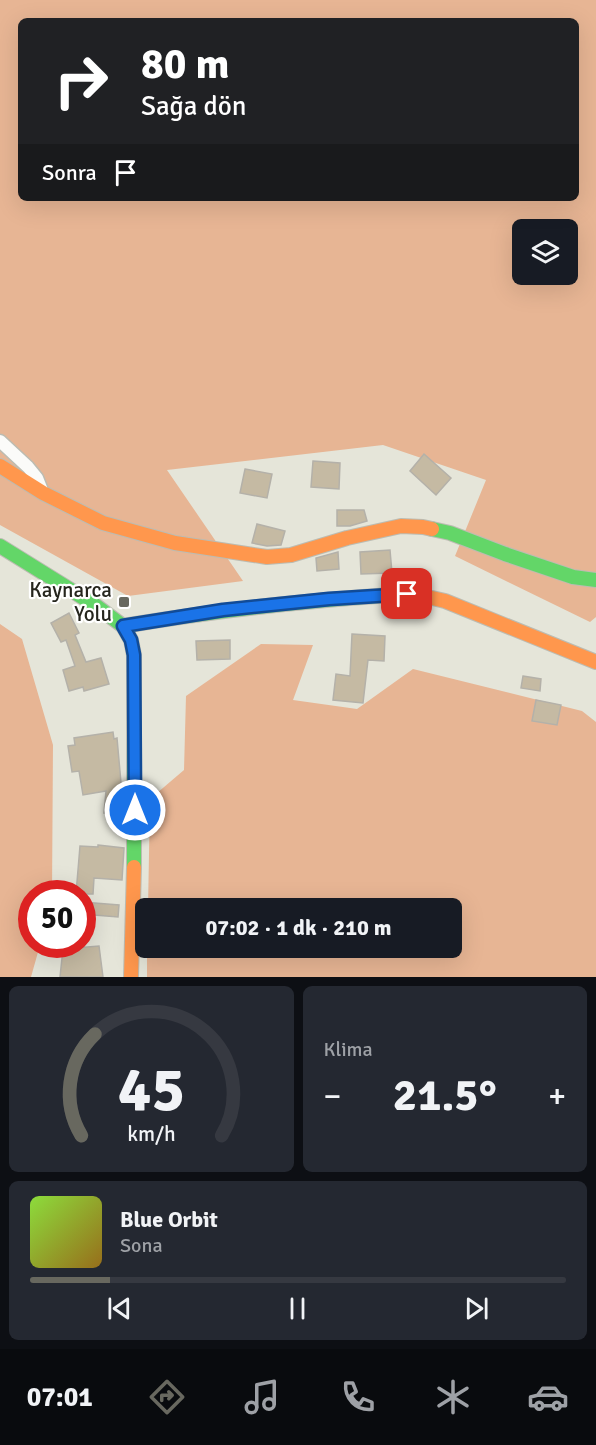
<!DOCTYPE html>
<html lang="tr">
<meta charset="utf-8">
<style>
:root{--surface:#171b24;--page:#242831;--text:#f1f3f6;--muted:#9ea1a6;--line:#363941;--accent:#68685f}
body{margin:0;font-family:Signika,sans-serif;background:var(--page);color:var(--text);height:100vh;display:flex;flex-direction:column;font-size:22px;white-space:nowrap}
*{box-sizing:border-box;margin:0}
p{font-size:20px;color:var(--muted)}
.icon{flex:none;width:33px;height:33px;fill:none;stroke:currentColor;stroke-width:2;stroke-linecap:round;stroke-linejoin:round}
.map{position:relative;height:977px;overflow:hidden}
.side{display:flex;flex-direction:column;gap:9px;padding:9px;background:#0d0f14;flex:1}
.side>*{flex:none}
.hud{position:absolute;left:18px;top:18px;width:561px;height:183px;border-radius:9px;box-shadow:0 6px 24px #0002;background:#202124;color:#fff;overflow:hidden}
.fabs{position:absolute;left:512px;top:219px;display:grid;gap:12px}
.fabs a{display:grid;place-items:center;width:66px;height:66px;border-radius:9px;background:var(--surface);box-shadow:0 6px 24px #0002;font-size:30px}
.speed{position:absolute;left:18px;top:880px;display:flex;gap:12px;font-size:30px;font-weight:700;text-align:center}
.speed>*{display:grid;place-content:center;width:78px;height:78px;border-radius:50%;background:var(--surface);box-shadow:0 6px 24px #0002;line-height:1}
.speed .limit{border:9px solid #d22;background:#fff;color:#111}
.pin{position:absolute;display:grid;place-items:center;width:51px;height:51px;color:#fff;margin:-26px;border-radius:12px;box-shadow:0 3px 9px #0006}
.me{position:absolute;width:66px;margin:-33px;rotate:0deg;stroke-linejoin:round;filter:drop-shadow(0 0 4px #0008)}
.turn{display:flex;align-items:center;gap:21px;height:126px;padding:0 24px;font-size:27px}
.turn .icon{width:78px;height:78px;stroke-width:2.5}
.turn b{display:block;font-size:42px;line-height:51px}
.then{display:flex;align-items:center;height:57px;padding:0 24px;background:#0003;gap:12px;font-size:22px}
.big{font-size:45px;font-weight:800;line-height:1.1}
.side .widget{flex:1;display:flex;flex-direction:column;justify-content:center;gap:9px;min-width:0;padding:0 21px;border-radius:9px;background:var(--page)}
.side .dial{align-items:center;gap:0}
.dial svg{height:156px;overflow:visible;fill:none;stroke:var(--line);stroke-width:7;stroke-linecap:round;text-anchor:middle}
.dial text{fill:var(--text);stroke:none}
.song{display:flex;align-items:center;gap:18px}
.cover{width:72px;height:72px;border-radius:9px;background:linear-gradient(135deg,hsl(90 70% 55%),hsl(40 70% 35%))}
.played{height:6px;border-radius:3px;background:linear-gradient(90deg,var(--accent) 15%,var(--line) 15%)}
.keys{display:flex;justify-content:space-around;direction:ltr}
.heat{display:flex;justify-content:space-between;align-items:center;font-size:33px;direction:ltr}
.side .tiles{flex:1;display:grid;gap:9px;grid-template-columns:1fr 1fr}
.widget:last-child{grid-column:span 2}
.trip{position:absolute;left:135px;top:898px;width:327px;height:60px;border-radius:9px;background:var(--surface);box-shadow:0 6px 24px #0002;font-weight:800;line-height:60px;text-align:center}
.tab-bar{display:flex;height:96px;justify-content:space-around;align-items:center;background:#090b0e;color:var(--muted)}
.tab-bar .icon{width:42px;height:42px}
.tab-bar .selected{color:var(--accent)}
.tab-bar b{font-size:27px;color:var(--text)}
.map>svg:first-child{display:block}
</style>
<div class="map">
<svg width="596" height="977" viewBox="0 0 596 977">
<rect width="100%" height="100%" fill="#e5e5d9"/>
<g fill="#e7b594" fill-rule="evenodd">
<path d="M0,0H596V617L590,622L455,556L486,480L383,445L167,470L243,581L128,596L0,525ZM21,21H576V198H21ZM522,230H567V274H522Z"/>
<polygon points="0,624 22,639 53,745 52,894 32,894 32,945 40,945 31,977 0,977"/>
<polygon points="261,644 313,645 293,700 357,709 413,669 582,711 596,722 596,977 147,977 147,948 452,948 452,909 148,909 150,799 184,770 186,696"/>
</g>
<g fill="#c5baa3" stroke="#b4b1a9" stroke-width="1.5">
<polygon points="424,454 451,478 436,495 410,471"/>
<polygon points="313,461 340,463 339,489 311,487"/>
<polygon points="245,469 272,474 267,498 240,493"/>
<polygon points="337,510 364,510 367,521 350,526 337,526"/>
<polygon points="257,524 285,531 281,545 267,546 252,543"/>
<polygon points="390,550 392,573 361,574 360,552"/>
<polygon points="338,552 339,569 317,571 316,558"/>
<polygon points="69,613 79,633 75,635 86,662 101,658 109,684 84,691 83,687 69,691 63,670 75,666 66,640 61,642 51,623"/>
<polygon points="352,634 385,636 384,661 368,660 363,703 333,700 336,674 350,676"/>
<polygon points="230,640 230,659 197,660 196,641"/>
<polygon points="523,676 541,679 540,691 521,688"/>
<polygon points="536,700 561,705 557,725 532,721"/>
<polygon points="113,732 114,739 117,738 122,794 124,794 124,814 104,813 106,791 83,795 79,771 72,772 68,746 75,745 74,738"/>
<polygon points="98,845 124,848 122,880 94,878 93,894 76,894 80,846 98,847"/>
<polygon points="82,902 119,905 118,917 82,914"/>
<polygon points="99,946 103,977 60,977 63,949"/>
</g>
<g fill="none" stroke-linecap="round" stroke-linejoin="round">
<g stroke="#bcbcb2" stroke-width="15">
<polyline id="street" points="0,441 28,467 37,478 43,493"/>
</g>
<g stroke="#bcbcb2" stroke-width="16">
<g id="fast">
<polyline points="432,529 450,533 505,554 573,577 596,580"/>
<polyline points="0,546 95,605 123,626 131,640 134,655 134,867"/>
<path d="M123,626C212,611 300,601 391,595"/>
</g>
</g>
<g stroke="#bcbcb2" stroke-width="16">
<g id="slow">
<polyline points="0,466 43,493 103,523 175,543 267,557 291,555 347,538 401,526 423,527 432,529"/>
<path d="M391,595C410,594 426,596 445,601L596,662"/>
<polyline points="131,977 134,867"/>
</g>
</g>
<use href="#street" stroke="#fbfbf9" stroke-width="12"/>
<use href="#fast" stroke="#63d668" stroke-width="14"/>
<use href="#slow" stroke="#ff974d" stroke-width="14"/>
</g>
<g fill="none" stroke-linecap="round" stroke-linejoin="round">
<g stroke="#114b97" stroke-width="15">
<polyline id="route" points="135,810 134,655 131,640 123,626 223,610 329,599 407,594"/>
</g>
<use href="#route" stroke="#1a73e8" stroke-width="10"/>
</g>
<rect fill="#68685f" stroke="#fff" stroke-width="2" x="118" y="596" width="12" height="12" rx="3"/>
<g text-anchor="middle" stroke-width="4.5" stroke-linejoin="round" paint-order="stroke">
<g font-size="21" fill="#25251d" stroke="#fff" text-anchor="end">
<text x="112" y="597">Kaynarca<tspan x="112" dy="24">Yolu</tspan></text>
</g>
</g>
</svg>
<div class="fabs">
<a><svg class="icon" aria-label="layers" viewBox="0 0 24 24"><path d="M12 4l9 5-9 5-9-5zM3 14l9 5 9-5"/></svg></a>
</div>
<div class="speed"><div class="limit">50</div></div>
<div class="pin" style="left:407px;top:594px;background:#d93025"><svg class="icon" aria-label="arrive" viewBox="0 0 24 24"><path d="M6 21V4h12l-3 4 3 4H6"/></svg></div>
<svg class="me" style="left:135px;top:810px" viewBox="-20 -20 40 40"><circle r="17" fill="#1a73e8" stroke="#fff" stroke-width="3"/><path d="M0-11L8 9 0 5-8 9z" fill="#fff"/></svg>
<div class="trip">07:02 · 1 dk · 210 m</div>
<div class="hud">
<div class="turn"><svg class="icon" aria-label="right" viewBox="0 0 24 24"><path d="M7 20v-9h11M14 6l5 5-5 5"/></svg><div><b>80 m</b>Sağa dön</div></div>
<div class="then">Sonra<svg class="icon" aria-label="arrive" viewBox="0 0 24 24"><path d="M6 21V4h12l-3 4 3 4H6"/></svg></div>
</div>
</div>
<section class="side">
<div class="tiles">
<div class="widget dial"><svg viewBox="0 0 100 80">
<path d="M14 69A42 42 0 1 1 86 69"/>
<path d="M14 69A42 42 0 0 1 21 17" stroke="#68685f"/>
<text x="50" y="56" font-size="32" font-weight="700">45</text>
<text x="50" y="72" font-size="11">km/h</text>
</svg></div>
<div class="widget"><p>Klima</p>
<div class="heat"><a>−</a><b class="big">21.5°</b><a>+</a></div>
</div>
<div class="widget">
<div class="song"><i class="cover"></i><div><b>Blue Orbit</b><p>Sona</p></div></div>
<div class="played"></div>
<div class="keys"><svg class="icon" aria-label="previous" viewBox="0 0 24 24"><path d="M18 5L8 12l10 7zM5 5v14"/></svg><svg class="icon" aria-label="pause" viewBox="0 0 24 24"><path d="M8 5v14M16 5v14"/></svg><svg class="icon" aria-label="next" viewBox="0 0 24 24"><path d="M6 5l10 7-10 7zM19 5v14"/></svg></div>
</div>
</div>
</section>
<nav class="tab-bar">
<b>07:01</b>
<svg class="icon selected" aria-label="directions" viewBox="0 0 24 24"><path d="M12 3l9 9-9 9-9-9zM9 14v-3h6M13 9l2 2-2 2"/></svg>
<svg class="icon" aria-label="music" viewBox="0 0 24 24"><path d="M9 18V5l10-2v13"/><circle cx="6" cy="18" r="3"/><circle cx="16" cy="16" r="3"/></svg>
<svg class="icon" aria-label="phone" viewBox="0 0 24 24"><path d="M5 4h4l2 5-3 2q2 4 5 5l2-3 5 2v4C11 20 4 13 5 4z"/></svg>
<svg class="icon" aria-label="climate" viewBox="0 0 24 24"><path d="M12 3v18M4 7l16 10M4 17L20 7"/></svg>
<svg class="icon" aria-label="car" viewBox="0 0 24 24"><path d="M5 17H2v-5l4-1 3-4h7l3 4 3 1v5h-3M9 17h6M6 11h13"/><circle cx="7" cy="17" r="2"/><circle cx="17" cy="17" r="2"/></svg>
</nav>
